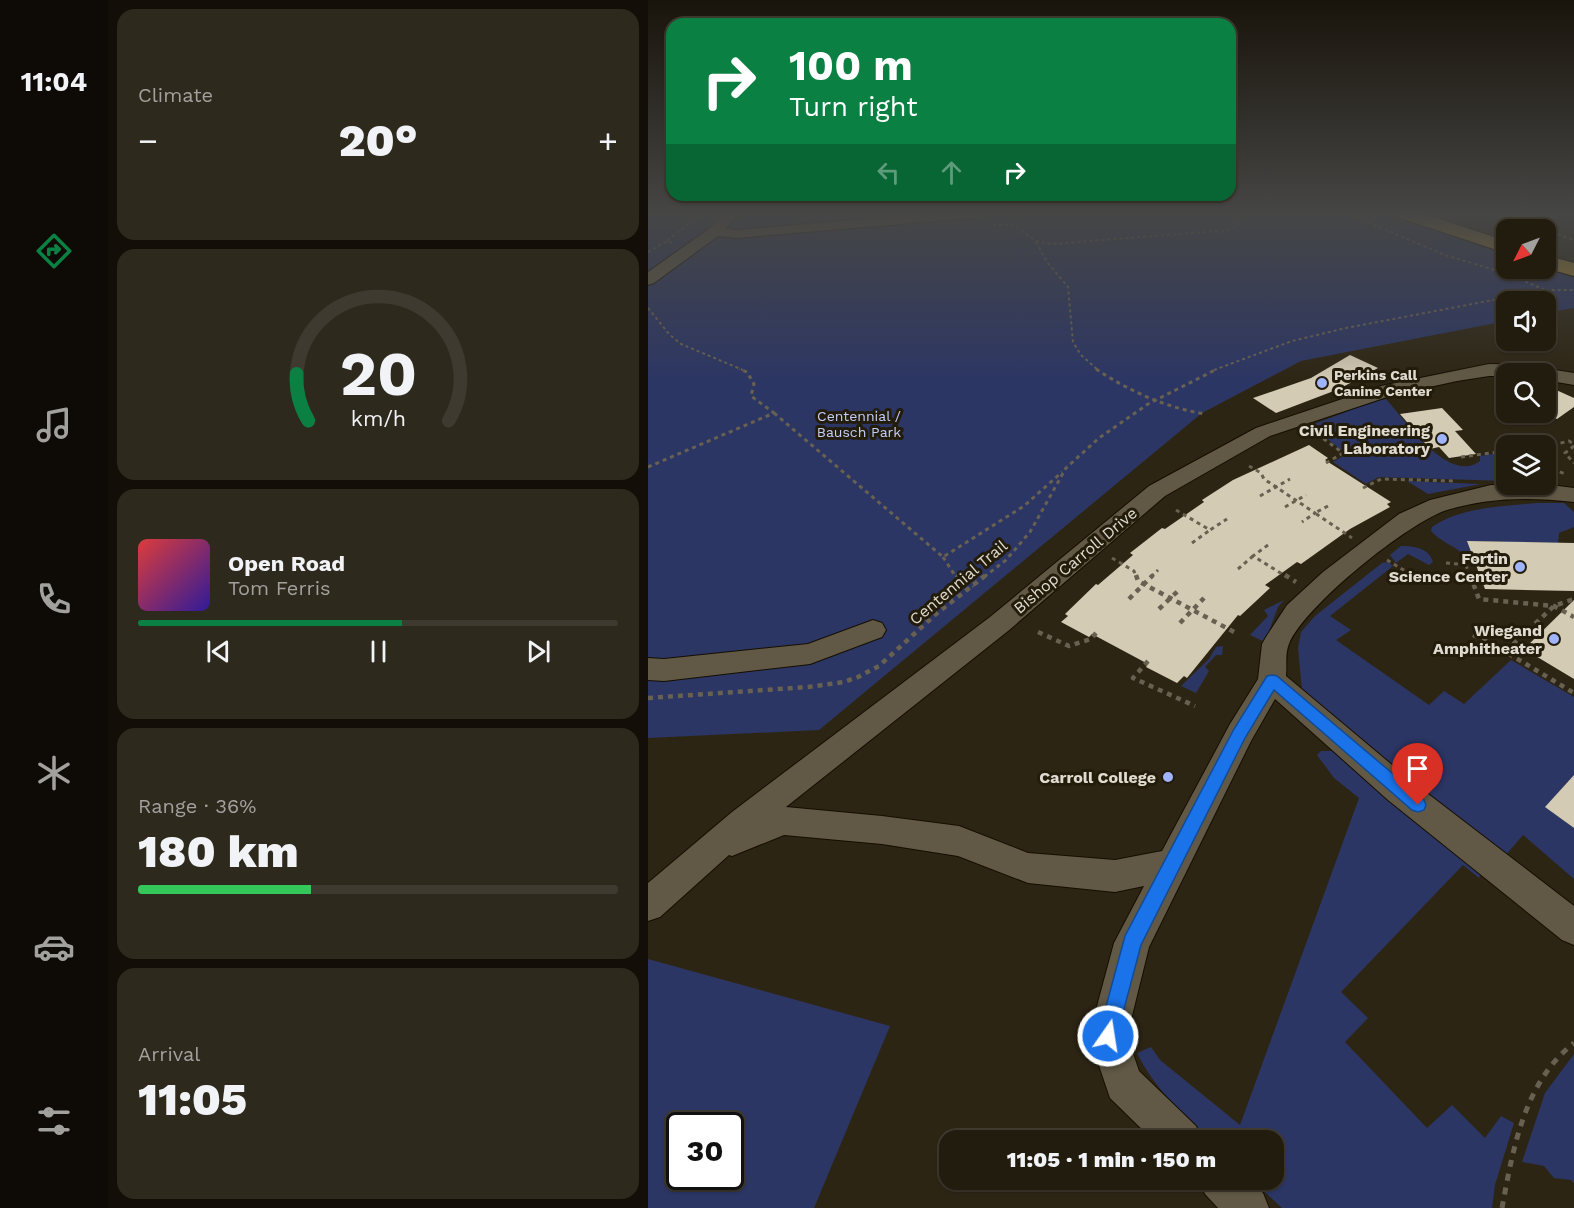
<!DOCTYPE html>
<meta charset="utf-8">
<style>
:root{--surface:#221c0f;--page:#2e291d;--text:#f1f3f6;--muted:#a2a19e;--line:#3f3a2f;--accent:#0b8043}
body{margin:0;font-family:"Work Sans",sans-serif;background:var(--page);color:var(--text);height:100vh;display:flex;flex-direction:column;font-size:22px;white-space:nowrap}
*{box-sizing:border-box;margin:0}
p{font-size:20px;color:var(--muted)}
.icon{flex:none;width:33px;height:33px;fill:none;stroke:currentColor;stroke-width:2;stroke-linecap:round;stroke-linejoin:round}
.map{position:relative;flex:1;overflow:hidden}
.details{display:flex;flex-direction:column;gap:9px;padding:9px;background:#130f08;width:540px}
.details>*{flex:none}
.hud{position:absolute;left:18px;top:18px;width:570px;height:183px;border-radius:18px;box-shadow:0 2px 4px #0004,0 0 0 2px var(--line);background:#0b8043;color:#fff;overflow:hidden}
.needle{width:39px;rotate:228deg}
.controls{position:absolute;left:848px;top:219px;display:grid;gap:12px}
.controls a{display:grid;place-items:center;width:60px;height:60px;border-radius:12px;background:var(--surface);box-shadow:0 2px 4px #0004,0 0 0 2px var(--line);font-size:30px}
.speed{position:absolute;left:18px;top:1112px;display:flex;gap:12px;font-size:30px;font-weight:700;text-align:center}
.speed>*{display:grid;place-content:center;width:78px;height:78px;border-radius:50%;background:var(--surface);box-shadow:0 2px 4px #0004,0 0 0 2px var(--line);line-height:1}
.speed .limit{border:3px solid #111;border-radius:9px;background:#fff;color:#111}
.pin{position:absolute;display:grid;place-items:center;width:51px;height:51px;color:#fff;margin:-62px -26px;border-radius:50% 50% 50% 0;rotate:-45deg;box-shadow:0 0 6px #0007}
.pin .icon{rotate:45deg}
.me{position:absolute;width:66px;margin:-33px;rotate:13deg;stroke-linejoin:round;filter:drop-shadow(0 0 4px #0008)}
.turn{display:flex;align-items:center;gap:21px;height:126px;padding:0 24px;font-size:27px}
.turn .icon{width:78px;height:78px;stroke-width:2.5}
.turn b{display:block;font-size:42px;line-height:51px}
.lanes{display:flex;align-items:center;height:57px;padding:0 24px;background:#0003;justify-content:center;gap:30px;direction:ltr}
.lanes .off{opacity:.35}
.big{font-size:45px;font-weight:800;line-height:1.1}
.details .tile{flex:1;display:flex;flex-direction:column;justify-content:center;gap:9px;min-width:0;padding:0 21px;border-radius:18px;background:var(--page)}
.details .dial{align-items:center;gap:0}
.dial svg{height:156px;overflow:visible;fill:none;stroke:var(--line);stroke-width:7;stroke-linecap:round;text-anchor:middle}
.dial text{fill:var(--text);stroke:none}
.song{display:flex;align-items:center;gap:18px}
.cover{width:72px;height:72px;border-radius:9px;background:linear-gradient(135deg,hsl(0 70% 55%),hsl(250 70% 35%))}
.played{height:6px;border-radius:3px;background:linear-gradient(90deg,var(--accent) 55%,var(--line) 55%)}
.keys{display:flex;justify-content:space-around;direction:ltr}
.heat{display:flex;justify-content:space-between;align-items:center;font-size:33px;direction:ltr}
.charge{height:9px;border-radius:4px;background:linear-gradient(90deg,#34c759 36%,var(--line) 0)}
.trip{position:absolute;left:291px;top:1130px;width:345px;height:60px;border-radius:18px;background:var(--surface);box-shadow:0 2px 4px #0004,0 0 0 2px var(--line);font-weight:800;line-height:60px;text-align:center}
main{display:flex;flex:1;min-height:0}
.dock{display:flex;flex-direction:column;width:108px;justify-content:space-around;align-items:center;background:#0e0b06;color:var(--muted)}
.dock .icon{width:42px;height:42px}
.dock .active{color:var(--accent)}
.dock b{font-size:27px;color:var(--text)}
.map>svg:first-child{display:block}
</style>
<main>
<nav class="dock">
<b>11:04</b>
<svg class="icon active" aria-label="directions" viewBox="0 0 24 24"><path d="M12 3l9 9-9 9-9-9zM9 14v-3h6M13 9l2 2-2 2"/></svg>
<svg class="icon" aria-label="music" viewBox="0 0 24 24"><path d="M9 18V5l10-2v13"/><circle cx="6" cy="18" r="3"/><circle cx="16" cy="16" r="3"/></svg>
<svg class="icon" aria-label="phone" viewBox="0 0 24 24"><path d="M5 4h4l2 5-3 2q2 4 5 5l2-3 5 2v4C11 20 4 13 5 4z"/></svg>
<svg class="icon" aria-label="climate" viewBox="0 0 24 24"><path d="M12 3v18M4 7l16 10M4 17L20 7"/></svg>
<svg class="icon" aria-label="car" viewBox="0 0 24 24"><path d="M5 17H2v-5l4-1 3-4h7l3 4 3 1v5h-3M9 17h6M6 11h13"/><circle cx="7" cy="17" r="2"/><circle cx="17" cy="17" r="2"/></svg>
<svg class="icon" aria-label="filters" viewBox="0 0 24 24"><path d="M4 7h16M4 17h16"/><circle cx="9" cy="7" r="2"/><circle cx="15" cy="17" r="2"/></svg>
</nav>
<section class="details">
<div class="tile"><p>Climate</p>
<div class="heat"><a>−</a><b class="big">20°</b><a>+</a></div>
</div>
<div class="tile dial"><svg viewBox="0 0 100 80">
<path d="M14 69A42 42 0 1 1 86 69"/>
<path d="M14 69A42 42 0 0 1 8 45" stroke="#0b8043"/>
<text x="50" y="56" font-size="32" font-weight="700">20</text>
<text x="50" y="72" font-size="11">km/h</text>
</svg></div>
<div class="tile">
<div class="song"><i class="cover"></i><div><b>Open Road</b><p>Tom Ferris</p></div></div>
<div class="played"></div>
<div class="keys"><svg class="icon" aria-label="previous" viewBox="0 0 24 24"><path d="M18 5L8 12l10 7zM5 5v14"/></svg><svg class="icon" aria-label="pause" viewBox="0 0 24 24"><path d="M8 5v14M16 5v14"/></svg><svg class="icon" aria-label="next" viewBox="0 0 24 24"><path d="M6 5l10 7-10 7zM19 5v14"/></svg></div>
</div>
<div class="tile"><p>Range · 36%</p><b class="big">180 km</b><div class="charge"></div></div>
<div class="tile"><p>Arrival</p><b class="big">11:05</b></div>
</section>
<div class="map">
<svg width="926" height="1208" viewBox="0 0 926 1208">
<rect width="100%" height="100%" fill="#2d2514"/>
<g fill="#2c3664" fill-rule="evenodd">
<polygon points="0,213 737,213 858,255 858,268 897,268 926,278 926,308 897,313 897,302 858,302 858,321 653,361 554,413 171,730 0,738"/>
<path d="M738,399C757,420 801,485 832,461V456L858,452V481L731,477L718,484L685,462L698,454L663,425L727,401Z"/>
<polygon points="759,481 833,484 780,494"/>
<path d="M890,503H916L926,512V527L911,533L910,543L820,541L826,559H819C810,546 793,543 783,531L784,527C812,507 857,506 890,503Z"/>
<path d="M753,546C766,546 781,548 785,562L781,565L760,554L748,563L742,555Z"/>
<polygon points="740,562 745,566 682,616 703,630 688,640 781,705 796,691 816,704 863,660 926,697 926,784 920,781 898,807 926,828 926,879 875,835 856,857 675,711 654,690 650,648 653,632 667,616 734,563"/>
<polygon points="636,600 630,607 617,642 602,635 620,616 616,610"/>
<polygon points="575,646 574,655 568,655 557,667 561,671 548,693 533,686 561,659 568,647"/>
<path d="M673,751H684L833,874L831,878L815,865L693,992L720,1018L697,1042L779,1128L804,1105L837,1138L853,1116L866,1123L847,1185L844,1208H634L603,1179H626V1140H563C534,1113 506,1088 489,1053L503,1047L512,1060L592,1125L711,798L686,778L669,755Z"/>
<path d="M0,959L242,1026L166,1208H0ZM32,1125H82V1176H32Z"/>
<polygon points="926,1054 926,1183 923,1180 906,1178 896,1166 874,1162 897,1093"/>
</g>
<g fill="#d4cbb5">
<polygon points="702,355 730,368 691,389 628,413 605,398 663,378"/>
<polygon points="897,385 926,398 926,407 909,419 897,414"/>
<polygon points="794,408 815,430 807,431 828,454 801,458 791,447 782,449 752,414"/>
<polygon points="661,445 680,458 677,460 743,502 739,504 742,507 702,529 653,564 649,562 617,585 622,588 592,616 590,615 539,678 536,676 529,683 498,667 500,664 444,634 441,637 413,622 420,616 417,614 448,584 450,585 485,555 482,553 514,528 517,529 556,502 554,500 585,480"/>
<polygon points="819,541 926,543 926,591 837,589"/>
<polygon points="926,600 926,679 876,649"/>
<polygon points="926,775 926,828 897,807"/>
</g>
<g fill="none" stroke-linecap="round" stroke-linejoin="round">
<g stroke="#150e01" stroke-width="2">
<g id="minor">
<polygon points="76,213 91,213 78,228 88,230 290,213 343,213 336,217 88,238 70,236 6,283 0,285 0,272 62,228"/>
<polygon points="865,213 896,213 894,216 869,220 862,216"/>
<path d="M841,364L876,365L926,373V385L897,380V374H858V376H841L809,381L745,395L622,436L517,496L360,631L138,807L234,816L311,826L380,853L467,860L514,851L582,724L610,679L614,644L618,637L639,605L675,572L751,514L782,500L843,485L895,484L926,488V502C882,497 842,497 799,510C761,522 656,606 641,644C637,653 639,666 638,676L762,780L926,906V945L914,940L740,800L627,699L603,741L501,947L479,1036L491,1071L548,1126L554,1140H505L462,1098L441,1036L466,943L496,886L467,892L380,883L310,856L234,844L136,835L84,856L81,855L12,917L0,921V883L84,812L342,617L501,486L608,428L733,386Z"/>
<polygon points="225,620 234,623 238,630 234,637 162,664 16,681 0,680 0,658 16,659 160,644"/>
<polygon points="551,1179 602,1179 615,1193 621,1208 570,1208 557,1194"/>
</g>
</g>
<g stroke="#150e01" stroke-width="2">
<g id="highway">
<polygon points="747,213 773,213 858,241 858,253 749,217"/>
<polygon points="897,255 926,263 926,276 897,268"/>
</g>
</g>
<g stroke="#686152" stroke-width="2" stroke-dasharray="3 3" stroke-linecap="butt">
<polyline points="698,213 797,255 857,273 897,290"/>
<polyline points="840,213 854,217"/>
<polyline points="345,225 366,225 388,241 404,244 583,230 592,223 591,213"/>
<polyline points="893,228 926,240"/>
<polyline points="388,242 399,262 420,287 425,342 433,355 450,370"/>
<polyline points="24,243 19,241 53,213"/>
<polyline points="0,252 19,241"/>
<polyline points="0,308 21,334 33,344 95,370"/>
<polyline points="566,370 644,341 698,328 898,290 926,290"/>
</g>
<g stroke="#686152" stroke-width="3" stroke-dasharray="4 4" stroke-linecap="butt">
<path d="M448,369C481,391 518,408 558,414"/>
<polyline points="126,413 295,557 376,506 414,472"/>
<polyline points="669,434 695,453 678,463"/>
<polyline points="926,446 917,453 926,463"/>
<polyline points="897,447 921,441 926,444"/>
<polyline points="813,457 858,451"/>
<polyline points="601,466 613,473 616,479 667,513 654,522"/>
<polyline points="897,466 917,474"/>
<polyline points="0,467 126,413 103,396 106,384 99,372 91,369"/>
<polyline points="715,488 733,479 806,481"/>
<polyline points="612,496 642,479"/>
<polyline points="680,506 667,513 704,538"/>
<polyline points="637,507 658,495"/>
<polyline points="528,510 562,530 579,519"/>
<polyline points="544,543 562,530"/>
<polyline points="620,545 605,556 639,577"/>
<polyline points="295,557 306,574 311,577"/>
<polyline points="464,558 486,571 488,577"/>
<polyline points="739,560 767,577"/>
<polyline points="798,563 821,565"/>
<polyline points="818,565 822,577"/>
<polyline points="590,569 605,556"/>
<polyline points="336,577 358,560 382,532 418,468 451,438 500,404 569,369"/>
<polyline points="503,577 510,570"/>
</g>
<g stroke="#686152" stroke-width="4.5" stroke-dasharray="5 5" stroke-linecap="butt">
<polyline points="308,575 326,586"/>
<polyline points="488,575 490,581 590,634"/>
<polyline points="637,575 648,582"/>
<polyline points="764,575 779,584"/>
<polyline points="822,575 831,599 906,606 926,617"/>
<polyline points="481,599 505,575"/>
<polyline points="511,609 532,589"/>
<polyline points="532,623 556,598"/>
<polyline points="390,632 421,646 443,639 448,633"/>
<polyline points="825,635 843,643 926,693"/>
<polyline points="858,651 906,606 926,599"/>
<polyline points="500,661 485,678 547,706"/>
<polyline points="0,698 160,687 196,682 210,677 231,666 288,614 338,575"/>
</g>
<path stroke="#686152" stroke-width="5" stroke-dasharray="7 7" stroke-linecap="butt" d="M854,1208C865,1149 876,1082 926,1043"/>
<use href="#minor" fill="#615945" fill-rule="evenodd"/>
<use href="#highway" fill="#9b7e32" fill-rule="evenodd"/>
</g>
<linearGradient id="sky" x2="0" y2="1"><stop stop-color="#19140b"/><stop offset="0.56" stop-color="#464645"/><stop offset="1" stop-color="#464645" stop-opacity="0"/></linearGradient>
<rect width="926" height="382" fill="url(#sky)"/>
<polygon fill="#1a73e8" stroke="#114b97" stroke-width="1.5" points="624,675 629,676 776,800 778,805 776,810 770,812 764,810 626,690 597,738 493,945 467,1043 460,1046 453,1043 450,1036 477,936 586,729 619,676"/>
<g fill="#a0b3fd" stroke="#231c0a" stroke-width="2">
<circle cx="674" cy="383" r="6"/>
<circle cx="794" cy="439" r="6"/>
<circle cx="872" cy="567" r="6"/>
<circle cx="906" cy="639" r="6"/>
<circle cx="520" cy="777" r="6"/>
</g>
<g text-anchor="middle" stroke-width="6" stroke-linejoin="round" paint-order="stroke">
<g font-size="14" font-weight="bold" fill="#e0dbd0" stroke="#231c0a" text-anchor="start">
<text x="686" y="380">Perkins Call<tspan x="686" dy="16">Canine Center</tspan></text>
</g>
<g font-size="14" fill="#c2cffc" stroke="#231c0a">
<text x="211" y="421">Centennial /<tspan x="211" dy="16">Bausch Park</tspan></text>
</g>
<g font-size="16" font-weight="bold" fill="#e0dbd0" stroke="#231c0a" text-anchor="end">
<text x="782" y="436">Civil Engineering<tspan x="782" dy="18">Laboratory</tspan></text>
<text x="860" y="564">Fortin<tspan x="860" dy="18">Science Center</tspan></text>
<text x="894" y="636">Wiegand<tspan x="894" dy="18">Amphitheater</tspan></text>
<text x="508" y="783">Carroll College</text>
</g>
<g font-size="16" fill="#e0dbd0" stroke="#231c0a">
<text transform="translate(427 560) rotate(-40)" y="6">Bishop Carroll Drive</text>
<text transform="translate(310 582) rotate(-40)" y="6">Centennial Trail</text>
</g>
</g>
</svg>
<div class="controls">
<a><svg class="needle" viewBox="-14 -14 28 28"><path d="M0-13l5 13h-10z" fill="#e53935"/><path d="M0 13l5-13h-10z" fill="#a2a19e"/></svg></a>
<a><svg class="icon" aria-label="sound" viewBox="0 0 24 24"><path d="M4 9h4l5-4v14l-5-4H4zM17 9q2 3 0 6"/></svg></a>
<a><svg class="icon" aria-label="search" viewBox="0 0 24 24"><circle cx="10" cy="10" r="6"/><path d="M15 15l6 6"/></svg></a>
<a><svg class="icon" aria-label="layers" viewBox="0 0 24 24"><path d="M12 4l9 5-9 5-9-5zM3 14l9 5 9-5"/></svg></a>
</div>
<div class="speed"><div class="limit">30</div></div>
<div class="pin" style="left:770px;top:805px;background:#d93025"><svg class="icon" aria-label="arrive" viewBox="0 0 24 24"><path d="M6 21V4h12l-3 4 3 4H6"/></svg></div>
<svg class="me" style="left:460px;top:1036px" viewBox="-20 -20 40 40"><circle r="17" fill="#1a73e8" stroke="#fff" stroke-width="3"/><path d="M0-11L8 9 0 5-8 9z" fill="#fff"/></svg>
<div class="trip">11:05 · 1 min · 150 m</div>
<div class="hud">
<div class="turn"><svg class="icon" aria-label="right" viewBox="0 0 24 24"><path d="M7 20v-9h11M14 6l5 5-5 5"/></svg><div><b>100 m</b>Turn right</div></div>
<div class="lanes"><svg class="icon off" aria-label="left" viewBox="0 0 24 24"><path d="M17 20v-9H6M10 6l-5 5 5 5"/></svg><svg class="icon off" aria-label="ahead" viewBox="0 0 24 24"><path d="M12 20V5M6 11l6-6 6 6"/></svg><svg class="icon" aria-label="right" viewBox="0 0 24 24"><path d="M7 20v-9h11M14 6l5 5-5 5"/></svg></div>
</div>
</div>
</main>
